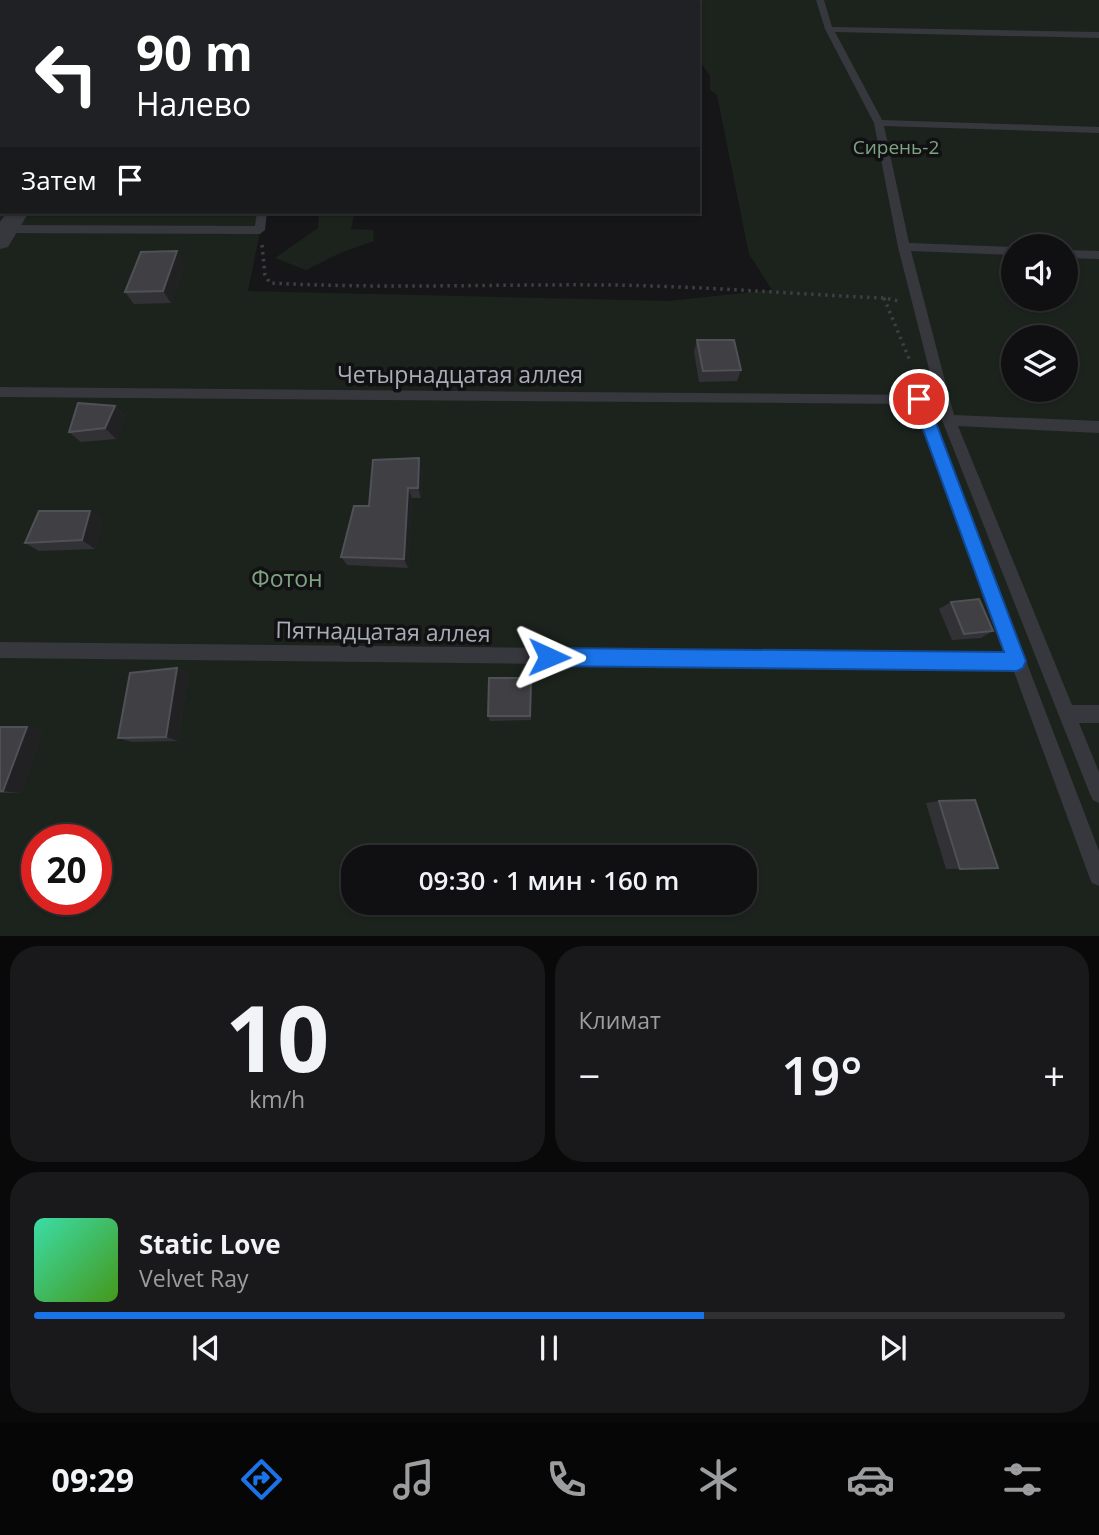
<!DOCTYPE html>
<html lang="ru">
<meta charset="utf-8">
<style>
:root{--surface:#101012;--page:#19191b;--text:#f1f3f6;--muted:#9c9d9f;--line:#303032;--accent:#1a73e8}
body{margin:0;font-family:"Open Sans",sans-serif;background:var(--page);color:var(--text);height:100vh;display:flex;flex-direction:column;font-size:26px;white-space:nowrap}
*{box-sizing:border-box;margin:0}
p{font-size:23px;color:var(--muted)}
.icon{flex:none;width:38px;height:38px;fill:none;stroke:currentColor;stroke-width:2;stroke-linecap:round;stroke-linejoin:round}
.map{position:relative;height:936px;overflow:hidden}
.side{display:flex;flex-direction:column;gap:10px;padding:10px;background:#09090a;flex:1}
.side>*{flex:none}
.guide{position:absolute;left:0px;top:0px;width:700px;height:214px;box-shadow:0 2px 5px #0004,0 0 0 2px var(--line);background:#202124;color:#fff;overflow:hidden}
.buttons{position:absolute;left:1001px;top:234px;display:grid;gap:14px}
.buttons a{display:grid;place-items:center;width:77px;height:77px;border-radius:50%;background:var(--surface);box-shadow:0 2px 5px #0004,0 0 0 2px var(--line);font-size:35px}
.speed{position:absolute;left:21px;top:824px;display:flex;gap:14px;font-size:35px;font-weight:700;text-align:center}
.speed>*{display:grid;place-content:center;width:91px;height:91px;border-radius:50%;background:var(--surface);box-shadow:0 2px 5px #0004,0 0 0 2px var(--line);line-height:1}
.speed .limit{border:10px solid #d22;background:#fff;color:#111}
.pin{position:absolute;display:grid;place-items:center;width:60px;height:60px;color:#fff;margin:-30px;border:4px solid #fff;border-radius:50%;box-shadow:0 2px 7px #0007}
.me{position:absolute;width:77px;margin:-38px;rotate:91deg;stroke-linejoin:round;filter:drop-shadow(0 0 5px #0008)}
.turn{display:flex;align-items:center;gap:24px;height:147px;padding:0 21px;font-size:32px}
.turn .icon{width:91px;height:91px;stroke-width:2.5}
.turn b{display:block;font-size:49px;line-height:60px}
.then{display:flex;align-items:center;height:66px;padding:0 21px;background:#0003;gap:14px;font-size:26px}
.big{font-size:52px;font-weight:600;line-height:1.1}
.side .tile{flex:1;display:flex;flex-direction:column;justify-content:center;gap:10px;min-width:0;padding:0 24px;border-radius:28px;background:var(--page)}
.side .dial{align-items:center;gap:0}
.dial b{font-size:91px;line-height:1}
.song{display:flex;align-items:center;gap:21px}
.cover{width:84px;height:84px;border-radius:10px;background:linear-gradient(135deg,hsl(160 70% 55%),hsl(100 70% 35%))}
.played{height:7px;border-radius:4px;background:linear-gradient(90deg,var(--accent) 65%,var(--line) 65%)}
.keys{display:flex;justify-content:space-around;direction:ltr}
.heat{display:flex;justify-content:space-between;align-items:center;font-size:38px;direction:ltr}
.side .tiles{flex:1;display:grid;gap:10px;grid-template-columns:1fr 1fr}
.tile:last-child{grid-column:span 2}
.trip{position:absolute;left:341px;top:845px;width:416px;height:70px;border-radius:28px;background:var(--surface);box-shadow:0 2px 5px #0004,0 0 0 2px var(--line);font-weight:600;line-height:70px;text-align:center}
.menu{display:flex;height:112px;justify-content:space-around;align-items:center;background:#060607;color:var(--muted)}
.menu .icon{width:49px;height:49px}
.menu .on{color:var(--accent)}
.menu b{font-size:32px;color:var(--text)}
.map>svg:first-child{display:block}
</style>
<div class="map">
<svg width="1099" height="937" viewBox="0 0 1099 937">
<rect width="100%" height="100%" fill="#161618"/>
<g fill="#1c231d" fill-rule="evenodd">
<path d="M0,0H377L2,2V212H264L248,291L669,301L772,290L749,254L717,95L710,90V76L698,58V19H702L698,0H1099V936L0,937ZM1013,247H1066V299H1013ZM1013,338H1066V390H1013ZM37,840H96V900H37ZM354,858H746V903H354Z"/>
<polygon points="319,212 360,212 354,215 351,229 373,230 374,241 340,253 306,270 275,258 318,228"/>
</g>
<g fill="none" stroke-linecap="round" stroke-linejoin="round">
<g stroke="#3d3f44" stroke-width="3.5" stroke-dasharray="2.5 4.5" stroke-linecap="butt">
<path d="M262,245L265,275L270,283C383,289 496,284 609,285C700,286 792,294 884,298L899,301"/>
<polyline points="884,298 910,361"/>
</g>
<g fill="#37383d" fill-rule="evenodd">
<polygon points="295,0 311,2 293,2"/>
<polygon points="816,0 824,0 832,27 1099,32 1099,38 835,32 882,120 1099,127 1099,133 884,126 909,243 1013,247 1013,255 911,251 954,415 1099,421 1099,433 958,426 1072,705 1099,705 1099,723 1079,723 1099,772 1099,803 1093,800 1090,794 942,420 898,247 874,123 825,29"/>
<rect x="0" y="104" width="2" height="6"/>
<polygon points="257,212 267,212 265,230 260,234 0,233 0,225 255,226"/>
<polygon points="1066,250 1099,251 1099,259 1066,258"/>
<polygon points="0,387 924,395 1099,851 1099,886 1092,883 1089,876 1013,669 0,658 0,642 1007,653 914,404 0,397"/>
</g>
<g fill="#37383d" fill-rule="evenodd">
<rect x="138" y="0" width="16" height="2"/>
<polygon points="7,212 29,212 8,247 0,249 0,222"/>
</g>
</g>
<g fill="#323236">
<polygon points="184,264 171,303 134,304 125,292"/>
<polygon points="697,340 741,370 737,381 699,382 694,352"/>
<polygon points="115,406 125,416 116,439 81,442 69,432"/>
<polygon points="423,468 421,498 412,498 408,568 347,565 341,557 369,506"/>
<polygon points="90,511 102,520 95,549 39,551 25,543"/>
<polygon points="951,602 993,631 981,638 952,640 939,609"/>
<polygon points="177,668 188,674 178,741 132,742 118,738"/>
<polygon points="532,683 531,720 490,721 488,716"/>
<polygon points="0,727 43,731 20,793 0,793"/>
<polygon points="939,801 960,869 946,869 926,803"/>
</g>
<g fill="#212124">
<polygon points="177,251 184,264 171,303 163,291"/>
<polygon points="115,406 125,416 116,439 105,428"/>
<polygon points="419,458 423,468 421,498 418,488"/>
<polygon points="408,488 412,498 408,568 404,559"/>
<polygon points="90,511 102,520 95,549 82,540"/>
<polygon points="177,668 188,674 178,741 166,737"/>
<polygon points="27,727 43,731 20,793 3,791"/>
</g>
<g fill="#3f3f44" stroke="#4f5156" stroke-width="2">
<polygon points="177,251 163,291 125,292 141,252"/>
<polygon points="697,340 734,340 741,370 703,371"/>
<polygon points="78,403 115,406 105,428 69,432"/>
<polygon points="419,458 418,488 408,488 404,559 341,557 354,506 369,506 373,460"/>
<polygon points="39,511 90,511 82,540 25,543"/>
<polygon points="979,599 993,631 964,634 951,602"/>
<polygon points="177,668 166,737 118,738 130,673"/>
<polygon points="489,678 531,678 530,716 488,716"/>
<polygon points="0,727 27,727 3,791 0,791"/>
<polygon points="975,800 998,868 960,869 939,801"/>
</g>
<polygon fill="#1a73e8" stroke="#114b97" stroke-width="2" points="919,393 927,399 1026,661 1023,668 1017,671 549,666 543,664 540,657 543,651 549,648 1004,652 912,399"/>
<g text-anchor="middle" stroke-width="7" stroke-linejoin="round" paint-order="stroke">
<g font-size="19" fill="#7fa381" stroke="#111113">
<text x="896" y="154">Сирень-2</text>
</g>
<g font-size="23" fill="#a8adb8" stroke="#111113">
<text x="460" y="383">Четырнадцатая аллея</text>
<text transform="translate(383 632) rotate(1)" y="8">Пятнадцатая аллея</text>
</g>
<g font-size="23" fill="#7fa381" stroke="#111113">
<text x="287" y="587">Фотон</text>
</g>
</g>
</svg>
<div class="buttons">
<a><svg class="icon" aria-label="sound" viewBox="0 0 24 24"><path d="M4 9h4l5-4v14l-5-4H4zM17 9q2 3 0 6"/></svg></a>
<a><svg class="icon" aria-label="layers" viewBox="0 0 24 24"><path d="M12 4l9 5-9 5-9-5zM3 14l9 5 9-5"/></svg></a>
</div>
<div class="speed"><div class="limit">20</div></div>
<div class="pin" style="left:919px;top:399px;background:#d93025"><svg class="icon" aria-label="arrive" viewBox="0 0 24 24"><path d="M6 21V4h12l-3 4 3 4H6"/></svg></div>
<svg class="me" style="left:549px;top:657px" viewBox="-20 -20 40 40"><path d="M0-17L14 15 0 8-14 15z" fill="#1a73e8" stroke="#fff" stroke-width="4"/></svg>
<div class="trip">09:30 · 1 мин · 160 m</div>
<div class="guide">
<div class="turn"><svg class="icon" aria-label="left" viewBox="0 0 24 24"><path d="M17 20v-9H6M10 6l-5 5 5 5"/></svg><div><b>90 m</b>Налево</div></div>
<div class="then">Затем<svg class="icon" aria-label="arrive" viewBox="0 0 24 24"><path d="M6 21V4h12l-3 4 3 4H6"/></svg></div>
</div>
</div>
<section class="side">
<div class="tiles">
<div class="tile dial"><b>10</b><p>km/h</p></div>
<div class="tile"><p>Климат</p>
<div class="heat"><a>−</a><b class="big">19°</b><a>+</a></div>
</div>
<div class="tile">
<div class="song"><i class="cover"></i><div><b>Static Love</b><p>Velvet Ray</p></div></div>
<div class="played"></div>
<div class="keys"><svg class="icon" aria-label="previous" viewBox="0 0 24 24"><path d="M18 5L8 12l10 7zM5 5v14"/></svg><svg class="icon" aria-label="pause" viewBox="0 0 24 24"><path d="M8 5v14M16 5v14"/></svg><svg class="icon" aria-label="next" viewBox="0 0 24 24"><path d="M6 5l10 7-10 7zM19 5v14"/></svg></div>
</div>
</div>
</section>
<nav class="menu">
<b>09:29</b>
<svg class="icon on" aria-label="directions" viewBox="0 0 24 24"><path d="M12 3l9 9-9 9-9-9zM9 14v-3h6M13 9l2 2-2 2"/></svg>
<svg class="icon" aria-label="music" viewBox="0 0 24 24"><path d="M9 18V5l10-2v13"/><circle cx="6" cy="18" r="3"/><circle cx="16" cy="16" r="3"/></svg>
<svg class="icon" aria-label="phone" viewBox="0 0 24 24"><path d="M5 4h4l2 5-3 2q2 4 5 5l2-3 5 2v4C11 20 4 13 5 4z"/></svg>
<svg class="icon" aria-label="climate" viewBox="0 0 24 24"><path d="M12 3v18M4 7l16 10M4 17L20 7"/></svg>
<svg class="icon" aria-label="car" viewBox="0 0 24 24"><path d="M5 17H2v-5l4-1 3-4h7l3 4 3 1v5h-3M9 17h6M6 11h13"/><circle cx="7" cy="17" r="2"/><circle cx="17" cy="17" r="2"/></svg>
<svg class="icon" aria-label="filters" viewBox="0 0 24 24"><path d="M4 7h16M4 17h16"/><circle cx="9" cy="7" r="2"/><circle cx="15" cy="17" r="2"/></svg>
</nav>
